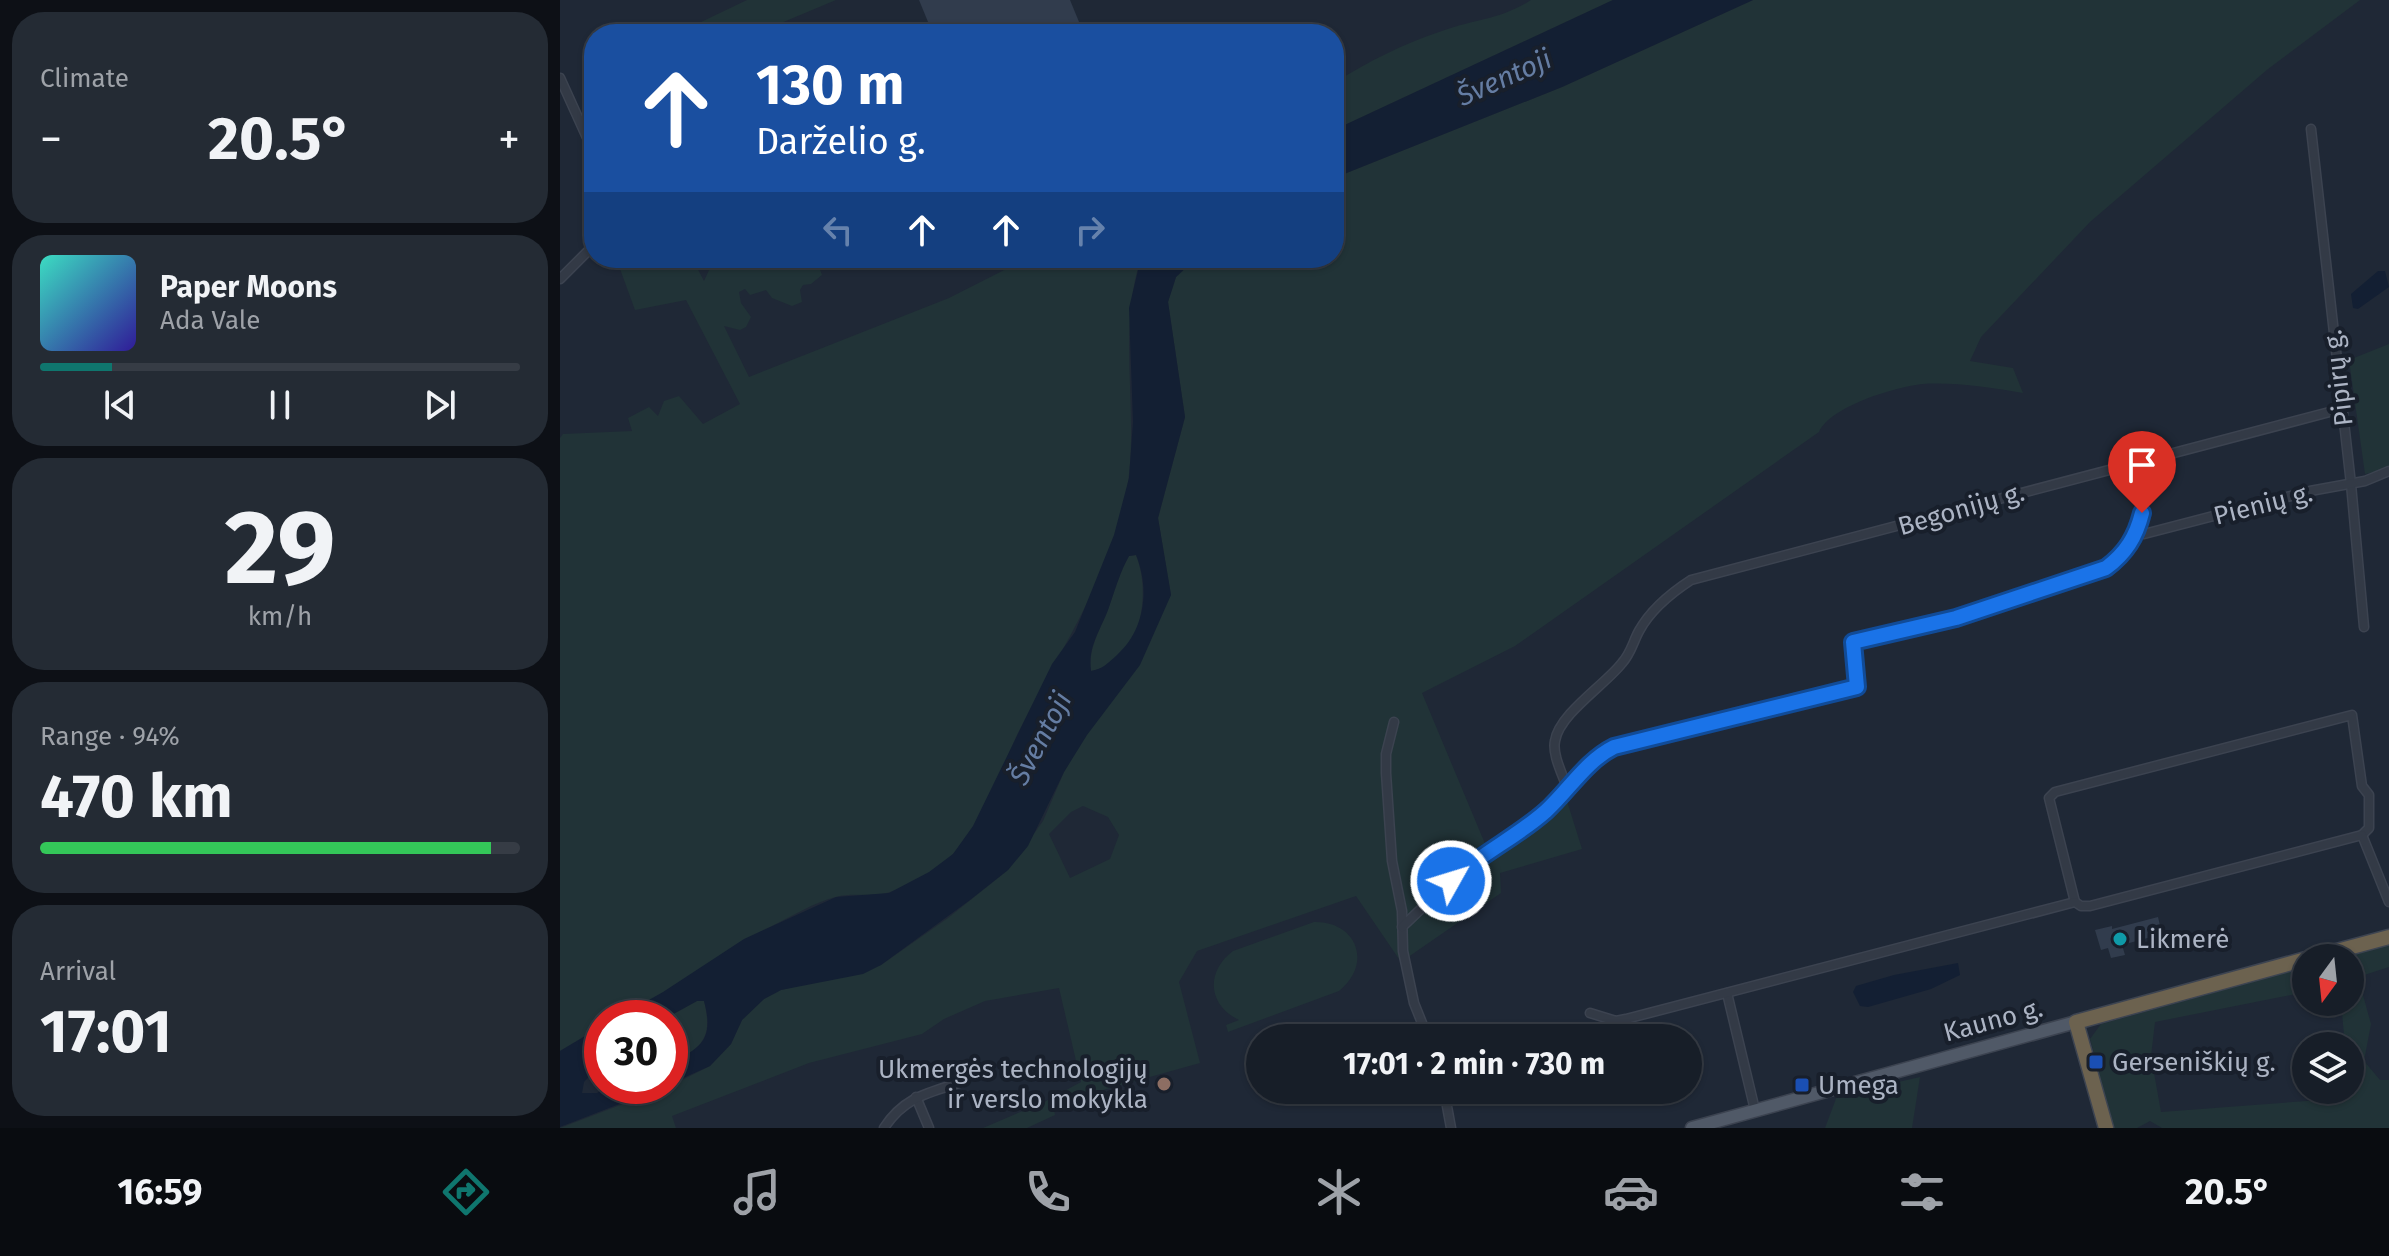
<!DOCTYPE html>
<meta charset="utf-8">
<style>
:root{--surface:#171e28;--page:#242b34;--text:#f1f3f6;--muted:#9ea2a8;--line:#363c45;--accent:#0f766e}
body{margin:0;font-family:"Fira Sans",sans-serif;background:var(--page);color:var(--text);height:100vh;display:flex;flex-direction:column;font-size:30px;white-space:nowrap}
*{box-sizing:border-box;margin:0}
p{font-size:26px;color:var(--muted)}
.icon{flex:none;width:44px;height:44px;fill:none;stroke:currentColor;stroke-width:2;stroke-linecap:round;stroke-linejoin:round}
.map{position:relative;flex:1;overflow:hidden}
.side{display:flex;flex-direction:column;gap:12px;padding:12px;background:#0d1016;width:560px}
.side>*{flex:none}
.top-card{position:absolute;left:24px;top:24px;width:760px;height:244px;border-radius:32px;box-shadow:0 2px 6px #0004,0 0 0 2px var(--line);background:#1a4fa0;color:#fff;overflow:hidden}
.needle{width:52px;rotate:195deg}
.fabs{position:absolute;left:1732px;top:944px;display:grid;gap:16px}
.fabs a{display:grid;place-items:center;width:72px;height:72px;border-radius:50%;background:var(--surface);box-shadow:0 2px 6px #0004,0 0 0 2px var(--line);font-size:40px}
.speed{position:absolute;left:24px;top:1000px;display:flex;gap:16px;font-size:40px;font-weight:700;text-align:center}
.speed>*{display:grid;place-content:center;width:104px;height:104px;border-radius:50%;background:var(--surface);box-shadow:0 2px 6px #0004,0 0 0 2px var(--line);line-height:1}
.speed .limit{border:12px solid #d22;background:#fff;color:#111}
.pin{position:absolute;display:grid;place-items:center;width:68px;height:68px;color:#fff;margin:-82px -34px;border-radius:50% 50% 50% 0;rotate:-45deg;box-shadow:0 0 8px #0007}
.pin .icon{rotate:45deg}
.me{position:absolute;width:88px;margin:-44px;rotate:51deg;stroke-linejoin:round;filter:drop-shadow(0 0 6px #0008)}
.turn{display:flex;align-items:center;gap:28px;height:168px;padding:0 40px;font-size:36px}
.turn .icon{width:104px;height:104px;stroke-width:2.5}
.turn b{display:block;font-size:56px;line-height:68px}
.lanes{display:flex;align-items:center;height:76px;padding:0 40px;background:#0003;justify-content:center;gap:40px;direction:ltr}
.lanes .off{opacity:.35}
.big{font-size:60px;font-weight:700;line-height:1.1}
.side .card{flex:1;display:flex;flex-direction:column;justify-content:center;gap:12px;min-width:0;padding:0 28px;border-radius:32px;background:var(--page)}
.side .dial{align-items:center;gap:0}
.dial b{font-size:104px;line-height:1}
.song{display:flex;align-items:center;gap:24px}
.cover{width:96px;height:96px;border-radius:12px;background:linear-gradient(135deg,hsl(170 70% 55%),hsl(250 70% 35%))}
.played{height:8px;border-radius:4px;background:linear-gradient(90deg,var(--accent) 15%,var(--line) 15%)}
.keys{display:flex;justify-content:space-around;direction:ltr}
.heat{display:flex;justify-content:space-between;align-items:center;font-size:44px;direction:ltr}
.charge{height:12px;border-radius:6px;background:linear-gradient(90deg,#34c759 94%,var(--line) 0)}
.trip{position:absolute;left:686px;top:1024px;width:456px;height:80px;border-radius:40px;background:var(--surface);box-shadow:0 2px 6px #0004,0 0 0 2px var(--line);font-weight:700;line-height:80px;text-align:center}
.tabs{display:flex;height:128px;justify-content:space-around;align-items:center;background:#090c10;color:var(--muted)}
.tabs .icon{width:56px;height:56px}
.tabs .current{color:var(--accent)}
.tabs b{font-size:36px;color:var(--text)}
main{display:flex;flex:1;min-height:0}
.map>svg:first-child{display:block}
</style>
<main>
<section class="side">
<div class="card"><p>Climate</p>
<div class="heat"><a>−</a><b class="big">20.5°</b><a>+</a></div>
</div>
<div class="card">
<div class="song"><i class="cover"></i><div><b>Paper Moons</b><p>Ada Vale</p></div></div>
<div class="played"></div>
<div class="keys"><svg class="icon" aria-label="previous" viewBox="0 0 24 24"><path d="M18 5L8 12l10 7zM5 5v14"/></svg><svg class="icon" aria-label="pause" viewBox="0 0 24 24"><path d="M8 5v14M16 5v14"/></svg><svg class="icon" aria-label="next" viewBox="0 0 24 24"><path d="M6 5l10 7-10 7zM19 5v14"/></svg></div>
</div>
<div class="card dial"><b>29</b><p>km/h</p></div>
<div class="card"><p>Range · 94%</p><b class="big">470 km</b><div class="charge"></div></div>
<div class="card"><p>Arrival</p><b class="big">17:01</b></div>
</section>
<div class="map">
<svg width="1829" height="1128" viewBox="0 0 1829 1128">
<rect width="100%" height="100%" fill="#1f2836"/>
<g fill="#213337" fill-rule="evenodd">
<polygon points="187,0 276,0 195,34 116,34"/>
<path d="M971,0H1053L774,130V83C809,61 843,44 882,31C915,19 940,20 971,0Z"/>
<path d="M1193,0H1800L1708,69L1530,222L1421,337L1410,361L1453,368L1463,393C1432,388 1395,382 1363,384C1335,387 1271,406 1259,432L955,646L862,693L931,858L1007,801L1022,849L940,873L941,893L841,962L796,896L637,951L619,982L640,1063L493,1104L495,1115L467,1128H423L486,1101L521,1082L499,988L425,1001L384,1019L362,1034L249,1063L112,1116L116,1128H0L110,1086L150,1066L171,1044L182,1020L204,999L221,990L321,965L388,918L448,870L483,821L504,772L611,595L598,518L625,417L608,302L616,277L636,258H774V178L1002,87ZM523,806L548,817L559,835L550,859L510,878L489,834L511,812Z"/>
<path d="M56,258H132L144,281L150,268L162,258H256L262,275L251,284L243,285L240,290L242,302L232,306L212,298L206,290L190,295L185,289L179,292L181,303L191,317L186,327L180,330L164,326L189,377L389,298L468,258H581C558,328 577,402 569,474C559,566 498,652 458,733C441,769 420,828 392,855C377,870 350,886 330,892C313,898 293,892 276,897C254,902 231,917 210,927C166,947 85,1018 42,1018V1026L0,1051V438L3,434L72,431L68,418L89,407L98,416L104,401L119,396L143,424L180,404L126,300L75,310Z"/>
<polygon points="1829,344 1829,469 1805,474 1789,360"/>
<path d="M576,555C592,595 581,662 531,671C528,645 542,628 550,604C556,587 560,572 569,556Z"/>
<path d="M754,922C797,921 813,964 779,991L668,1032L666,1025L679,1020C647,1005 646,971 673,951Z"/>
<path d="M1829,944V967L1798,977L1811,1024L1804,1061L1820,1080H1829V1128H1602L1590,1121L1577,1128H1551C1542,1098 1539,1069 1530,1039L1541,1024L1746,967V992L1595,1022L1591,1056L1601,1112L1774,1099V1090H1790V1046H1785L1781,1002H1790V958H1777Z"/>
<path d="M137,1001H144C153,1037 143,1049 110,1062V1018H106Z"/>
<polygon points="1360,1077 1352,1128 1265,1128 1277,1096"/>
</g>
<g fill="#131f33" fill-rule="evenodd">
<polygon points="1053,0 1193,0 1002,87 774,178 774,130"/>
<path d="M581,258H636L616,277L608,302L625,417L598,518L611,595L580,665L527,735L504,772L468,846L448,870L410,900L321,965L303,974L221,990L204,999L182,1020L171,1044L150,1066L110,1084V1062C143,1049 154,1037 144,1001H137L106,1018H57L103,992L184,939L276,897L329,893L369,872L393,854L413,826L492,664L515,632L554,535L569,478L573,422L569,308ZM576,555C590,589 585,630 557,655C548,663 543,669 531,671C527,645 543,627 550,604C556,587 560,572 569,556Z"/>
<polygon points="1818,271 1825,271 1829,287 1798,309 1793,308 1791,294"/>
<polygon points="1398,963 1400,975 1371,989 1308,1007 1300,1006 1293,992 1296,986 1334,975"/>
<polygon points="42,1026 42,1063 24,1082 22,1093 37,1093 48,1086 106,1086 0,1127 0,1051"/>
</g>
<g fill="#313c4d">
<polygon points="359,0 510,0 524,34 373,34"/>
<polygon points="1598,917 1602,934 1562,945 1565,955 1551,958 1548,948 1541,950 1535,930 1552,926 1552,929"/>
</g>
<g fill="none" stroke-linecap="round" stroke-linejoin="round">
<g stroke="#3c4350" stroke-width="11">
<g id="street">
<polyline points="0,78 34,153"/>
<polyline points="1751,129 1791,484 1804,627"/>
<polyline points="0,279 34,245"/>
<polyline points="1577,533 1584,534 1750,491 1805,481 1829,471"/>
<polyline points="834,722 826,754 826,773 832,861 842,911 843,951 854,1003 868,1038"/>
<path d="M1007,788C1003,775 992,755 995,741C999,714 1046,684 1062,663C1071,653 1073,642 1079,631C1091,609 1111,593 1131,580L1781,409"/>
<polyline points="1515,902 1489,798 1495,792 1792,715 1802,786 1809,795 1809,828 1802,835"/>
<path d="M842,927L905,867L983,813L1039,756L1054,747L1297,687L1293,642L1396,618L1546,568C1583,539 1585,503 1583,460"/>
<polyline points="1167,993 1195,1110"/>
<polyline points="1030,1013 1056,1021 1066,1019 1515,902 1521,906 1530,906 1802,835 1829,902"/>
<polyline points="884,1090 891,1128"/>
<polyline points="356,1097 369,1128"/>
<path d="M324,1128C344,1097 368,1093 402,1082"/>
</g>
</g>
<g stroke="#3c4350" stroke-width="15">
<polyline id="primary" points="1132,1128 1516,1022"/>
</g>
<g stroke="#3d4451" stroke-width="17">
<g id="highway">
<polyline points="1751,958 1829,937"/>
<polyline points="1546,1128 1516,1022 1746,959"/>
</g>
</g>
<use href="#street" stroke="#333a46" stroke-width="8"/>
<use href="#primary" stroke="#505967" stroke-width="12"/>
<use href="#highway" stroke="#6c624f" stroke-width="14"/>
</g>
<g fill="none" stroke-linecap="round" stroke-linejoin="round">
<g stroke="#114b97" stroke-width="20">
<path id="route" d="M891,881C920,854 957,837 986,811C1009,790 1026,761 1054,747L1297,687L1293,642L1396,618L1546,568C1566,553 1576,537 1582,513"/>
</g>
<use href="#route" stroke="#1a73e8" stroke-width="14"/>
</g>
<circle fill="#0f9aa8" stroke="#181f2b" stroke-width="3" cx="1560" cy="939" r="8"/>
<g fill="#1a4fb4" stroke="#181f2b" stroke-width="3">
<rect x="1528" y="1054" width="16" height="16" rx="4"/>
<rect x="1234" y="1077" width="16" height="16" rx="4"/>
</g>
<circle fill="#8d6e63" stroke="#181f2b" stroke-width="3" cx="604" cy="1084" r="8"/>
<g text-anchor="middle" stroke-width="8" stroke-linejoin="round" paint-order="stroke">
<g font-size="26" fill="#acb4c4" stroke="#181f2b">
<text transform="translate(1778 378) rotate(-97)" y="9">Pipirų g.</text>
<text transform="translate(1703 504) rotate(-14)" y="9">Pienių g.</text>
<text transform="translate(1401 509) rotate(-16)" y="9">Begonijų g.</text>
<text transform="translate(1433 1020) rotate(-15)" y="9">Kauno g.</text>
</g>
<g font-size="26" fill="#acb4c4" stroke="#181f2b" text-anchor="start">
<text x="1576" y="948">Likmerė</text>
<text x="1552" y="1071">Gerseniškių g.</text>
<text x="588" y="1078" text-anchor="end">Ukmergės technologijų<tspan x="588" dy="30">ir verslo mokykla</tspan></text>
<text x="1258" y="1094">Umega</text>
</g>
<g font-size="28" font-style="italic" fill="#657da3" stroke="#181f2b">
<text transform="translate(944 77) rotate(-24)" y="10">Šventoji</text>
<text transform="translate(480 738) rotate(-62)" y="10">Šventoji</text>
</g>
</g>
</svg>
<div class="fabs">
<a><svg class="needle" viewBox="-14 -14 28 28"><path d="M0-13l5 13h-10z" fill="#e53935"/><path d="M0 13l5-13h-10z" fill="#9ea2a8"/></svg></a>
<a><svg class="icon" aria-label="layers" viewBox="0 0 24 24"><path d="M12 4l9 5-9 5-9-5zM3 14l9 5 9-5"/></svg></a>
</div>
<div class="speed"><div class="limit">30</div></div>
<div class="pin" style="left:1582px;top:513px;background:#d93025"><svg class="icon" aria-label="arrive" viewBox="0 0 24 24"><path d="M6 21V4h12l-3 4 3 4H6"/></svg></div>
<svg class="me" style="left:891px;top:881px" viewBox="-20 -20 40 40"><circle r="17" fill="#1a73e8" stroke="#fff" stroke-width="3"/><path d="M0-11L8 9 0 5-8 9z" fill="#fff"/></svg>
<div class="trip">17:01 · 2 min · 730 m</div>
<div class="top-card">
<div class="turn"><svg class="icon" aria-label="ahead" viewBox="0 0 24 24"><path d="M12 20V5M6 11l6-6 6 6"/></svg><div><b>130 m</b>Darželio g.</div></div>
<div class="lanes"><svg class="icon off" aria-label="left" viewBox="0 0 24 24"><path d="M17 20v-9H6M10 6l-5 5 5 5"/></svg><svg class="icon" aria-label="ahead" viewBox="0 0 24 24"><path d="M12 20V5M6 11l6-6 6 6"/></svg><svg class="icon" aria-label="ahead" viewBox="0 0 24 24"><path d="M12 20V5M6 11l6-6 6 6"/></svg><svg class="icon off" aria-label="right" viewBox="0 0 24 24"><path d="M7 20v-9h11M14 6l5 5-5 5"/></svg></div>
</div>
</div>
</main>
<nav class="tabs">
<b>16:59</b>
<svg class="icon current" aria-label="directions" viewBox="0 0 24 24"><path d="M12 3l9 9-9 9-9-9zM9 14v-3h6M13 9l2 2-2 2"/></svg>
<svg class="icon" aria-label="music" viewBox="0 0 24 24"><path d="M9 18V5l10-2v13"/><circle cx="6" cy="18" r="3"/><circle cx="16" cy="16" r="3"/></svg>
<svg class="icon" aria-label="phone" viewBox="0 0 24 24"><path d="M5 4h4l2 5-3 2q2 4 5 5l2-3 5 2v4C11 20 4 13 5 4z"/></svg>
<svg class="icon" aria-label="climate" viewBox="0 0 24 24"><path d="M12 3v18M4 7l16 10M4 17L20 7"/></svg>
<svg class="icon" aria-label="car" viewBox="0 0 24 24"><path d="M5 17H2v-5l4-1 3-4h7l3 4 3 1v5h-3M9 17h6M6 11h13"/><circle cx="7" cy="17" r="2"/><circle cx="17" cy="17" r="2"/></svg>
<svg class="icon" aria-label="filters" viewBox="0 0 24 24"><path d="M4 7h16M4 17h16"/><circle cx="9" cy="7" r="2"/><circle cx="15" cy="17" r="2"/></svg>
<b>20.5°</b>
</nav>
